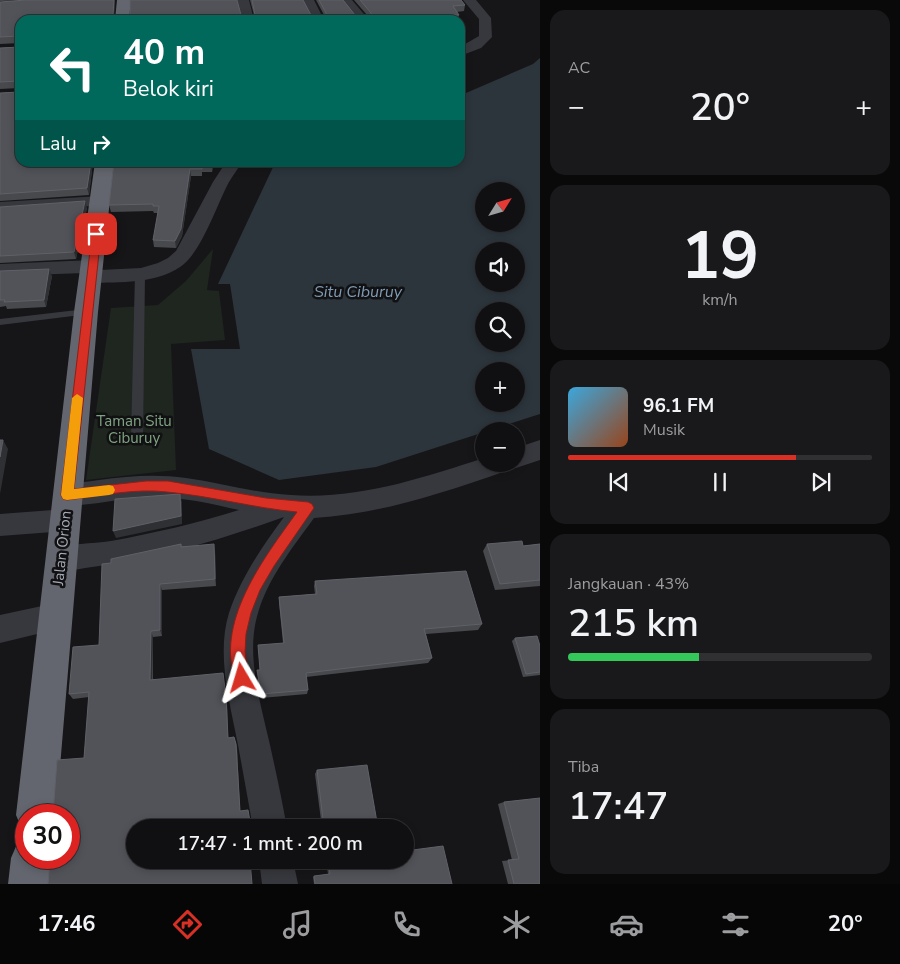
<!DOCTYPE html>
<html lang="id">
<meta charset="utf-8">
<style>
:root{--surface:#101012;--page:#19191b;--text:#f1f3f6;--muted:#9c9d9f;--line:#303032;--accent:#d93025}
body{margin:0;font-family:"Nunito Sans",sans-serif;background:var(--page);color:var(--text);height:100vh;display:flex;flex-direction:column;font-size:19px;white-space:nowrap}
*{box-sizing:border-box;margin:0}
p{font-size:16px;color:var(--muted)}
.icon{flex:none;width:28px;height:28px;fill:none;stroke:currentColor;stroke-width:2;stroke-linecap:round;stroke-linejoin:round}
.map{position:relative;flex:1;overflow:hidden}
.side{display:flex;flex-direction:column;gap:10px;padding:10px;background:#09090a;width:360px}
.side>*{flex:none}
.banner{position:absolute;left:15px;top:15px;width:450px;height:152px;border-radius:15px;box-shadow:0 2px 8px #0003,0 0 0 1px var(--line);background:#00695c;color:#fff;overflow:hidden}
.needle{width:32px;rotate:53deg}
.buttons{position:absolute;left:475px;top:182px;display:grid;gap:10px}
.buttons a{display:grid;place-items:center;width:50px;height:50px;border-radius:50%;background:var(--surface);box-shadow:0 2px 8px #0003,0 0 0 1px var(--line);font-size:25px}
.speed{position:absolute;left:15px;top:804px;display:flex;gap:10px;font-size:25px;font-weight:700;text-align:center}
.speed>*{display:grid;place-content:center;width:65px;height:65px;border-radius:50%;background:var(--surface);box-shadow:0 2px 8px #0003,0 0 0 1px var(--line);line-height:1}
.speed .limit{border:8px solid #d22;background:#fff;color:#111}
.pin{position:absolute;display:grid;place-items:center;width:42px;height:42px;color:#fff;margin:-21px;border-radius:10px;box-shadow:0 2px 8px #0006}
.me{position:absolute;width:55px;margin:-28px;rotate:353deg;stroke-linejoin:round;filter:drop-shadow(0 0 4px #0008)}
.turn{display:flex;align-items:center;gap:18px;height:105px;padding:0 25px;font-size:22px}
.turn .icon{width:65px;height:65px;stroke-width:2.5}
.turn b{display:block;font-size:35px;line-height:42px}
.then{display:flex;align-items:center;height:48px;padding:0 25px;background:#0003;gap:10px;font-size:19px}
.big{font-size:38px;font-weight:600;line-height:1.1}
.side .widget{flex:1;display:flex;flex-direction:column;justify-content:center;gap:8px;min-width:0;padding:0 18px;border-radius:15px;background:var(--page)}
.side .dial{align-items:center;gap:0}
.dial b{font-size:65px;line-height:1}
.song{display:flex;align-items:center;gap:15px}
.cover{width:60px;height:60px;border-radius:8px;background:linear-gradient(135deg,hsl(200 70% 55%),hsl(20 70% 35%))}
.played{height:5px;border-radius:2px;background:linear-gradient(90deg,var(--accent) 75%,var(--line) 75%)}
.keys{display:flex;justify-content:space-around;direction:ltr}
.heat{display:flex;justify-content:space-between;align-items:center;font-size:28px;direction:ltr}
.charge{height:8px;border-radius:4px;background:linear-gradient(90deg,#34c759 43%,var(--line) 0)}
.trip{position:absolute;left:126px;top:819px;width:288px;height:50px;border-radius:25px;background:var(--surface);box-shadow:0 2px 8px #0003,0 0 0 1px var(--line);font-weight:600;line-height:50px;text-align:center}
.tabs{display:flex;height:80px;justify-content:space-around;align-items:center;background:#060607;color:var(--muted)}
.tabs .icon{width:35px;height:35px}
.tabs .active{color:var(--accent)}
.tabs b{font-size:22px;color:var(--text)}
main{display:flex;flex:1;min-height:0}
.map>svg:first-child{display:block}
</style>
<main>
<div class="map">
<svg width="540" height="884" viewBox="0 0 540 884">
<rect width="100%" height="100%" fill="#161618"/>
<polygon fill="#1e261f" points="213,249 207,290 219,291 225,340 171,344 176,470 86,480 111,308 158,305 186,281"/>
<path fill="#2c353c" fill-rule="evenodd" d="M540,58V414L376,467L279,480L209,449L191,349H240L230,284H218L275,163L460,162V94L466,93L533,64ZM484,191H516V224H484ZM484,251H516V284H484ZM484,311H516V344H484ZM484,371H516V404H484Z"/>
<g fill="none" stroke-linecap="round" stroke-linejoin="round">
<g fill="#37383d" fill-rule="evenodd">
<polygon points="140,270 145,273 143,438 141,441 133,441 131,438 135,273"/>
<polygon points="86,309 91,312 89,314 0,325 0,319"/>
</g>
<g fill="#37383d" fill-rule="evenodd">
<polygon points="237,0 249,0 254,20 242,20"/>
<polygon points="302,0 314,0 324,20 312,20"/>
<polygon points="340,0 352,0 369,20 356,20"/>
<polygon points="463,0 476,0 491,18 492,37 481,48 460,56 460,47 479,36 479,19"/>
<path d="M226,162H242C238,169 233,175 229,182C217,204 201,254 180,267C155,284 120,282 91,283L84,282L81,277L84,273L0,276V264L93,260L100,262L103,266L100,270L141,268L158,263L168,258L176,251L213,182Z"/>
<polygon points="100,196 106,197 109,201 106,205 0,212 0,202"/>
<path d="M540,440V460L516,468L508,465L506,471C443,493 380,514 314,518C293,547 268,578 258,613C245,655 261,704 270,745C276,772 282,800 287,828H253C248,800 243,772 238,745C230,703 216,655 229,613C241,577 262,547 284,517C222,539 158,559 92,567C78,569 64,573 51,568L47,559L51,550C70,543 91,544 111,541C155,533 197,523 239,510C209,503 178,496 147,497C122,497 79,510 58,503L54,495L58,487C71,483 85,482 99,480C128,476 157,474 186,478C221,483 255,493 291,495C357,500 422,478 484,458V464H516V448Z"/>
<polygon points="66,509 75,512 79,520 75,528 66,531 0,536 0,514"/>
<polygon points="56,603 66,607 70,617 66,627 0,643 0,615"/>
<polygon points="259,860 293,860 298,884 262,884"/>
</g>
<g fill="#63666e" fill-rule="evenodd">
<polygon points="117,0 131,0 129,20 115,20"/>
<polygon points="95,162 114,162 98,312 56,815 26,815 26,830 22,829 16,815 74,312"/>
<polygon points="26,840 26,858 51,858 50,884 8,884 11,858 17,844"/>
</g>
</g>
<g fill="#47494d">
<polygon points="0,0 115,0 114,15 128,16 254,15 250,0 303,0 311,15 324,15 316,0 343,0 355,15 367,15 354,0 461,0 465,5 464,11 457,12 459,15 458,20 20,20 93,162 89,195 0,201 0,93 19,92 19,88 0,89 0,48 20,47 20,43 0,44 0,2 24,0 0,1"/>
<polygon points="114,162 220,162 220,163 214,163 212,172 202,172 202,176 191,176 182,236 176,248 154,247 153,240 158,213 154,213 153,211 111,212 109,205"/>
<polygon points="0,207 87,208 76,259 0,263"/>
<polygon points="0,271 52,276 46,307 7,309 6,306 0,307"/>
<polygon points="181,544 182,546 215,550 216,586 162,590 162,636 153,637 153,679 227,701 228,738 234,737 237,747 240,811 135,828 84,758 89,697 73,699 69,694 99,645 111,563"/>
<polygon points="487,544 523,546 540,544 540,586 495,590 483,551"/>
<polygon points="315,581 482,624 478,630 426,634 432,658 428,663 306,677 308,690 307,694 261,698 257,670 260,670 283,643 279,603 279,597 315,594 314,586"/>
<polygon points="515,638 540,646 540,675 523,677 512,641"/>
<polygon points="317,770 378,828 322,828 315,774"/>
<polygon points="504,802 540,884 508,884 502,861 512,860 498,804"/>
<polygon points="326,860 405,860 452,884 314,884 313,877 314,876 328,874"/>
</g>
<g fill="#2f3033">
<polygon points="114,0 115,0 114,20 113,15"/>
<polygon points="91,162 93,162 89,195 87,188"/>
<polygon points="212,162 214,162 214,163 212,172"/>
<polygon points="190,169 191,176 182,236 176,248 175,241"/>
<polygon points="85,201 87,208 76,259 74,252"/>
<polygon points="49,269 52,276 46,307 44,300"/>
<polygon points="3,440 8,449 0,494 0,457"/>
<polygon points="180,494 182,502 182,524 116,538 113,531"/>
<polygon points="214,544 215,550 216,586 215,579"/>
<polygon points="160,584 162,590 162,636 160,630"/>
<polygon points="151,631 153,637 152,684 150,680"/>
<polygon points="223,673 227,701 228,741 228,738"/>
<polygon points="236,744 237,747 240,813 240,811"/>
</g>
<g fill="#525359" stroke="#5f6168">
<polygon points="26,0 114,0 113,15 128,16 130,14 130,0 237,0 241,15 255,15 252,0 303,0 311,15 326,15 326,13 319,0 343,0 355,15 371,15 371,13 360,0 461,0 465,5 453,6 459,15 429,16 431,20 20,20 20,162 91,162 87,188 0,194 0,93 19,92 19,81 0,82 0,48 20,47 19,36 0,37 0,2"/>
<polygon points="114,162 212,162 212,166 202,165 202,169 190,169 181,229 175,241 153,240 159,206 153,206 153,204 109,205"/>
<polygon points="85,201 74,252 0,256 0,207"/>
<polygon points="49,269 44,300 4,302 5,300 0,300 0,271"/>
<polygon points="0,440 3,440 0,457"/>
<polygon points="180,494 181,516 113,531 115,499"/>
<polygon points="522,541 523,546 540,544 540,580 500,584 487,544"/>
<polygon points="181,544 181,547 214,544 215,579 160,584 160,630 151,631 150,680 223,673 226,697 228,738 234,737 236,744 240,811 248,810 251,827 253,828 135,828 135,860 250,860 252,884 48,884 50,858 69,858 69,815 53,815 57,760 84,758 89,692 69,694 73,647 99,645 102,564 111,563 111,559"/>
<polygon points="466,571 482,624 424,629 432,658 306,673 308,690 261,694 257,670 260,670 258,645 284,643 279,597 317,594 315,581"/>
<polygon points="537,636 540,646 540,672 526,674 515,638"/>
<polygon points="367,765 378,828 324,828 317,770"/>
<polygon points="540,798 540,884 514,884 508,860 519,859 504,802"/>
<polygon points="443,846 452,884 315,884 314,876 330,874 328,860 405,860 405,851"/>
</g>
<path fill="#d93025" stroke="#8d1f18" d="M96,231L101,234L74,489L146,481H168L266,498L308,502L312,504L314,508L274,566L260,590L251,613L246,634L245,652L249,678L247,684L242,686L237,684C212,624 265,557 297,512C254,508 211,496 167,492C135,488 100,496 67,500L63,499L61,495L92,234Z"/>
<polygon fill="#f59e0b" points="77,394 83,398 74,489 109,485 113,486 115,490 113,494 109,495 67,500 63,499 61,495 72,398"/>
<g text-anchor="middle" stroke-width="5" stroke-linejoin="round" paint-order="stroke">
<g font-size="15" fill="#7fa381" stroke="#111113">
<text x="134" y="426">Taman Situ<tspan x="134" dy="17">Ciburuy</tspan></text>
</g>
<g font-size="15" fill="#a8adb8" stroke="#111113">
<text transform="translate(62 548) rotate(-84)" y="5">Jalan Orion</text>
</g>
<g font-size="16" font-style="italic" fill="#7f9bb3" stroke="#111113">
<text x="358" y="297">Situ Ciburuy</text>
</g>
</g>
</svg>
<div class="buttons">
<a><svg class="needle" viewBox="-14 -14 28 28"><path d="M0-13l5 13h-10z" fill="#e53935"/><path d="M0 13l5-13h-10z" fill="#9c9d9f"/></svg></a>
<a><svg class="icon" aria-label="sound" viewBox="0 0 24 24"><path d="M4 9h4l5-4v14l-5-4H4zM17 9q2 3 0 6"/></svg></a>
<a><svg class="icon" aria-label="search" viewBox="0 0 24 24"><circle cx="10" cy="10" r="6"/><path d="M15 15l6 6"/></svg></a>
<a>+</a>
<a>−</a>
</div>
<div class="speed"><div class="limit">30</div></div>
<div class="pin" style="left:96px;top:234px;background:#d93025"><svg class="icon" aria-label="arrive" viewBox="0 0 24 24"><path d="M6 21V4h12l-3 4 3 4H6"/></svg></div>
<svg class="me" style="left:242px;top:678px" viewBox="-20 -20 40 40"><path d="M0-17L14 15 0 8-14 15z" fill="#d93025" stroke="#fff" stroke-width="4"/></svg>
<div class="trip">17:47 · 1 mnt · 200 m</div>
<div class="banner">
<div class="turn"><svg class="icon" aria-label="left" viewBox="0 0 24 24"><path d="M17 20v-9H6M10 6l-5 5 5 5"/></svg><div><b>40 m</b>Belok kiri</div></div>
<div class="then">Lalu<svg class="icon" aria-label="right" viewBox="0 0 24 24"><path d="M7 20v-9h11M14 6l5 5-5 5"/></svg></div>
</div>
</div>
<section class="side">
<div class="widget"><p>AC</p>
<div class="heat"><a>−</a><b class="big">20°</b><a>+</a></div>
</div>
<div class="widget dial"><b>19</b><p>km/h</p></div>
<div class="widget">
<div class="song"><i class="cover"></i><div><b>96.1 FM</b><p>Musik</p></div></div>
<div class="played"></div>
<div class="keys"><svg class="icon" aria-label="previous" viewBox="0 0 24 24"><path d="M18 5L8 12l10 7zM5 5v14"/></svg><svg class="icon" aria-label="pause" viewBox="0 0 24 24"><path d="M8 5v14M16 5v14"/></svg><svg class="icon" aria-label="next" viewBox="0 0 24 24"><path d="M6 5l10 7-10 7zM19 5v14"/></svg></div>
</div>
<div class="widget"><p>Jangkauan · 43%</p><b class="big">215 km</b><div class="charge"></div></div>
<div class="widget"><p>Tiba</p><b class="big">17:47</b></div>
</section>
</main>
<nav class="tabs">
<b>17:46</b>
<svg class="icon active" aria-label="directions" viewBox="0 0 24 24"><path d="M12 3l9 9-9 9-9-9zM9 14v-3h6M13 9l2 2-2 2"/></svg>
<svg class="icon" aria-label="music" viewBox="0 0 24 24"><path d="M9 18V5l10-2v13"/><circle cx="6" cy="18" r="3"/><circle cx="16" cy="16" r="3"/></svg>
<svg class="icon" aria-label="phone" viewBox="0 0 24 24"><path d="M5 4h4l2 5-3 2q2 4 5 5l2-3 5 2v4C11 20 4 13 5 4z"/></svg>
<svg class="icon" aria-label="climate" viewBox="0 0 24 24"><path d="M12 3v18M4 7l16 10M4 17L20 7"/></svg>
<svg class="icon" aria-label="car" viewBox="0 0 24 24"><path d="M5 17H2v-5l4-1 3-4h7l3 4 3 1v5h-3M9 17h6M6 11h13"/><circle cx="7" cy="17" r="2"/><circle cx="17" cy="17" r="2"/></svg>
<svg class="icon" aria-label="filters" viewBox="0 0 24 24"><path d="M4 7h16M4 17h16"/><circle cx="9" cy="7" r="2"/><circle cx="15" cy="17" r="2"/></svg>
<b>20°</b>
</nav>
